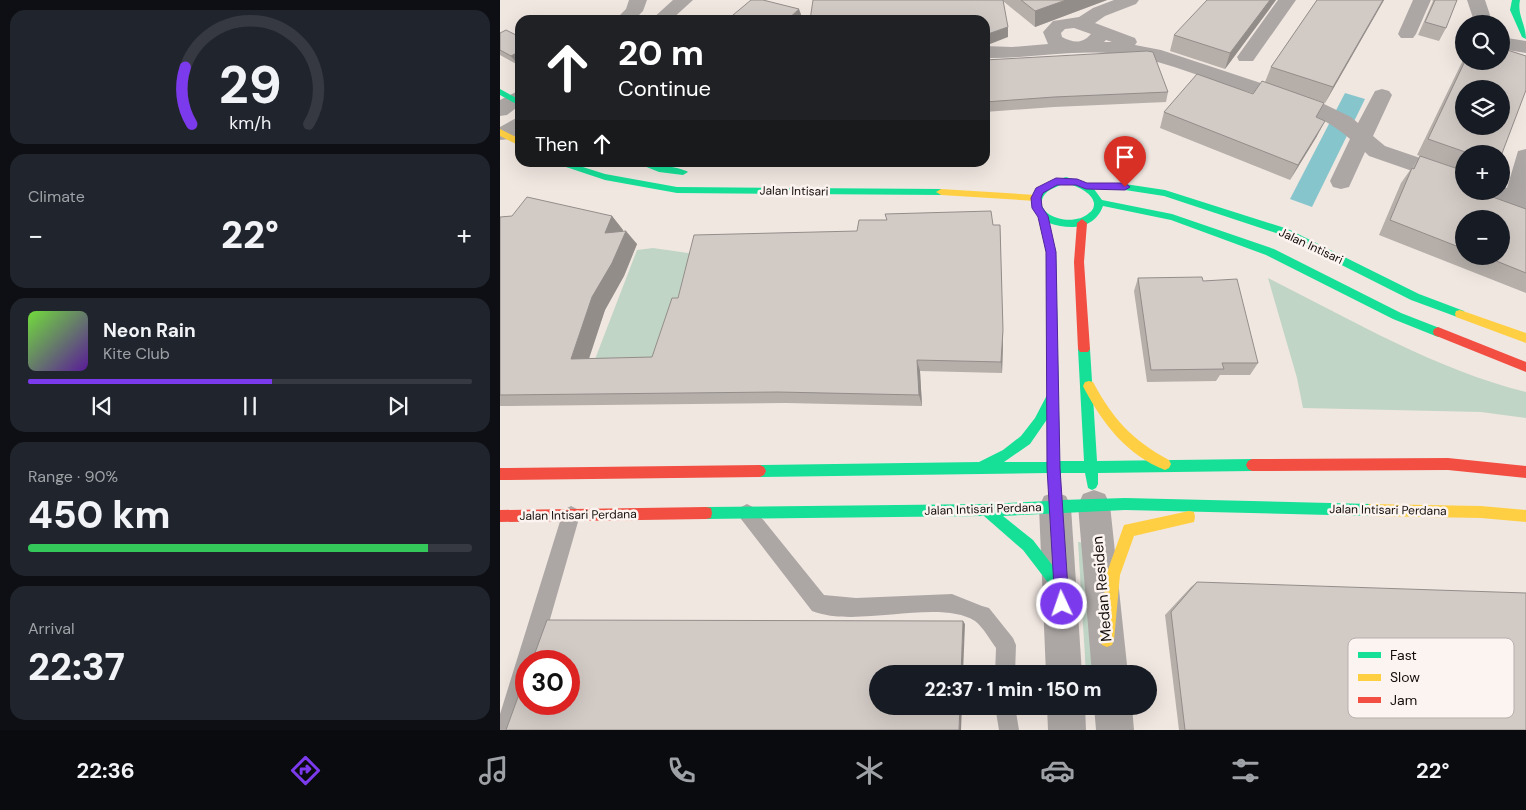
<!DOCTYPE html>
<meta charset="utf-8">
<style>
:root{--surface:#171b24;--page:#20242c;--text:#f1f3f6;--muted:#9ea1a6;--line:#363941;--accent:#7c3aed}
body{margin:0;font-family:"DM Sans",sans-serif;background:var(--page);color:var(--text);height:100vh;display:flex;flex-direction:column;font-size:19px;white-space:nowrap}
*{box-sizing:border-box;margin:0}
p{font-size:16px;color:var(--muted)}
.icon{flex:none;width:28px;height:28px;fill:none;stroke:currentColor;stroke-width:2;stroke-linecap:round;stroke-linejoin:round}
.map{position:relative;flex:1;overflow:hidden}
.side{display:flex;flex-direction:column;gap:10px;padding:10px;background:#0d0f14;width:500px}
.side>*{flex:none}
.guide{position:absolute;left:15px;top:15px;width:475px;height:152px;border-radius:15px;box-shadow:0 5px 20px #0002;background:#202124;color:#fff;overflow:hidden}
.fabs{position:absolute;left:955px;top:15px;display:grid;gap:10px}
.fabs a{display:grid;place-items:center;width:55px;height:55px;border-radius:50%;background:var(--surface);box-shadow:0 5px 20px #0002;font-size:25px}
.speed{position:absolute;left:15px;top:650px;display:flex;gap:10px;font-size:25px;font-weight:700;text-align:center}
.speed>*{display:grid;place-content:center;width:65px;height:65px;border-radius:50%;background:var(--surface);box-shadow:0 5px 20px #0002;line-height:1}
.speed .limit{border:8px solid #d22;background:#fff;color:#111}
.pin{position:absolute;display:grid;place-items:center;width:42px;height:42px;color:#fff;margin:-51px -21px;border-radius:50% 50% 50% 0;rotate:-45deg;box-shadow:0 0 5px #0007}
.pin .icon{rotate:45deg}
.me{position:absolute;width:55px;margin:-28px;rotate:357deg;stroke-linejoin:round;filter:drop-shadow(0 0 4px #0008)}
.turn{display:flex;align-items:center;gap:18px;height:105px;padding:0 20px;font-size:22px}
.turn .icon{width:65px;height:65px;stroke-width:2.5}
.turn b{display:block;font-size:35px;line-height:42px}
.then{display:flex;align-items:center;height:48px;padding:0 20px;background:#0003;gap:10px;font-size:19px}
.big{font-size:38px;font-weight:800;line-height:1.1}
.side .tile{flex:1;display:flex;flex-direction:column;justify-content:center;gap:8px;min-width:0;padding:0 18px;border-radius:15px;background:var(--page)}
.side .dial{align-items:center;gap:0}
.dial svg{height:130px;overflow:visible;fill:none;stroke:var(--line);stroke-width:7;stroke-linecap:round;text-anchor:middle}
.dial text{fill:var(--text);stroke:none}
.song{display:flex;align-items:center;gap:15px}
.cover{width:60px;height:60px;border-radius:8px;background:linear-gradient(135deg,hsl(100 70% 55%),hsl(270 70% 35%))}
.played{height:5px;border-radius:2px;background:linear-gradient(90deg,var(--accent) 55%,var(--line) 55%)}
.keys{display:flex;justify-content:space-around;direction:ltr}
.heat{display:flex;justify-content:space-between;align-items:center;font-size:28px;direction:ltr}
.charge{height:8px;border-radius:4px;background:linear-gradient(90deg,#34c759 90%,var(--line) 0)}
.trip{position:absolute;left:369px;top:665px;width:288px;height:50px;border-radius:25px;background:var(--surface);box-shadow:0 5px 20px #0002;font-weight:800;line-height:50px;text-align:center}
.tabs{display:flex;height:80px;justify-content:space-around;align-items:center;background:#090b0e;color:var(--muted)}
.tabs .icon{width:35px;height:35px}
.tabs .on{color:var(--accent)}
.tabs b{font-size:22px;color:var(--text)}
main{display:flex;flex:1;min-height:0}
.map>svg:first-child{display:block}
</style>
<main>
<section class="side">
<div class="tile dial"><svg viewBox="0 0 100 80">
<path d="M14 69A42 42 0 1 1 86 69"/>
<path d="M14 69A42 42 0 0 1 10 34" stroke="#7c3aed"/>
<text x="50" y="56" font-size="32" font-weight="700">29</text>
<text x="50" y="72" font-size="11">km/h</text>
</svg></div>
<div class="tile"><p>Climate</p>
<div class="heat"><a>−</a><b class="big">22°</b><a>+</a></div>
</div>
<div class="tile">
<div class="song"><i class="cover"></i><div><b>Neon Rain</b><p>Kite Club</p></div></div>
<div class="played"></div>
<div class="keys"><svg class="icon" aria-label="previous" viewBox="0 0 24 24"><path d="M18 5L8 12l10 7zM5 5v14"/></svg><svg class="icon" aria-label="pause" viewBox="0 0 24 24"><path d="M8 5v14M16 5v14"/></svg><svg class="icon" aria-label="next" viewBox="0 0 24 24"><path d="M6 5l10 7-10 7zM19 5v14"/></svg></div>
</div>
<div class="tile"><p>Range · 90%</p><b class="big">450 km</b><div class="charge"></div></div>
<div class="tile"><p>Arrival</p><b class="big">22:37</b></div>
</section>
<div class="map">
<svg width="1026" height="730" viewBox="0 0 1026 730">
<rect width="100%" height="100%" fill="#f1e7e1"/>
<g fill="#c0d5c5">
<polygon points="153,248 195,254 155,364 92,367 137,250"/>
<path d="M768,278C852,320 934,369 1026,392V418L981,412L803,408L797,378Z"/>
<polygon points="578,542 587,543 598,674 586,674"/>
</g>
<polygon fill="#87c5cd" points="845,93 865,99 812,207 790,199"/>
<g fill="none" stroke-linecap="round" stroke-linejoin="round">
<g fill="#aca7a5" fill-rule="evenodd">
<path d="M247,504L253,507L324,595L356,598L452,594L482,606L489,608L513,638L516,645L515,674H495L496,648C490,640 483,627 475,621C438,598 357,629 312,611L241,519L238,513L241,507Z"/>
<polygon points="71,506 77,509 80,515 38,661 26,661 26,696 15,730 0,730 0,714 62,515 65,509"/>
<polygon points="495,706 515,706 519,730 499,730"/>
</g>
<g fill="#aca7a5" fill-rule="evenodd">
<polygon points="129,0 147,0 143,11 134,20 115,20 126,9"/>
<polygon points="173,0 193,0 171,20 151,20"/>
<path d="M614,0H639L636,4L605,16L595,23L635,38L637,42L635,45L661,50L824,104L851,117L858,123L875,91L882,89L889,91L892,95L873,136L885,146L964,173V189L869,156L865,152L849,187L841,189L833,187L830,181L850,139C818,110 771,100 730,86C693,74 656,58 617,54C573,49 529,59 485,58V46L512,47L548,44L543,32L553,21L579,17L593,8ZM574,28L591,34C582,44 574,43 562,37L561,33L565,29ZM606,40L612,42H604Z"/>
<polygon points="778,0 796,0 753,61 739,61 737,57"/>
<polygon points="913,0 931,0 916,34 913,38 901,38 898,34"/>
<polygon points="967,0 985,0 993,24 975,24"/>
<polygon points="1001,37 1026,41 1026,53 1001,49"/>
<polygon points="20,90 20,105 7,115 0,116 0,100"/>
<polygon points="20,116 20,133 11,139 0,140 0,127"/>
<polygon points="1026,149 1026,211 984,197 981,191 1001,191 1001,186 1007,188 1018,151"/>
<polygon points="594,490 605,494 610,505 628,674 592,674 578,505 583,494"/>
<polygon points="555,492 566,496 571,507 582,674 546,674 539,507 544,496"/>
<polygon points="547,706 585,706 586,730 548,730"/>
<polygon points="594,706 632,706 634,730 596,730"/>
</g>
<g fill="#16e098" fill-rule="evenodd">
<path d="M1012,0H1020C1017,15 1026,24 1026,39L1022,37L1010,10Z"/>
<polygon points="0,89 20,100 20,106 0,95"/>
<polygon points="51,162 67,162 105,174 177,187 441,189 446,192 441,195 177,193 105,180"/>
<path d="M134,162C144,162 181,167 188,172L183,175L159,172Z"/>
<path d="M566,177L585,183L625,184L665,190L788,229L919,294L964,311L965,314L960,318L911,300L782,235L664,196L625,190L594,189L602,200L672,214L774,249L901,313L942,329L943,332L942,335L938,337L893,319L766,255L671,220L603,206C594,230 570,230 549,223L556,252L560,461H584L578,349L580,346H588L590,349L597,461L752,459L756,461L758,465L756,469L752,471L598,473V484L596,488L592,490L588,488L585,473H561V500L625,498L870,504L875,506L876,510L875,514L870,516L625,510L503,516L533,540L566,583L568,588L566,593L561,595L556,593L523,550L484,516L206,519L201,518L200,513L201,508L206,507L486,504L549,501L548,473L260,477L256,475L254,471L256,467L260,465L479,462L503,450L521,436L535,418L547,395L546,252L539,215L533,205L534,196L544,185ZM566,183C576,186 592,192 594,203C594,208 593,210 589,213C573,228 534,216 543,197C547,189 559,186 566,183ZM548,418V462H504L530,444Z"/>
</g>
<g fill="#ffcf43" fill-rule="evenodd">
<polygon points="0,129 20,139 20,146 0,136"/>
<polygon points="441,189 536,195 541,198 536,201 441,195 436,192"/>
<polygon points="960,310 1026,333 1026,343 956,317 955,314 956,311"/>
<path d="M589,381L593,382C613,419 632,440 669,460L671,464L669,468L665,470C627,455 603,424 585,390L583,386L585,382Z"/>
<polygon points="870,504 981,506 1026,510 1026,522 981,518 870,516 865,514 864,510 865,506"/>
<polygon points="689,511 694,512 695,517 694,522 634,536 620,575 614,640 612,645 607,647 602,645 600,640 606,575 624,525"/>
</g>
<g fill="#f24e42" fill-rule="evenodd">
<polygon points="582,219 587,223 584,262 590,349 588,352 580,352 578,349 574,262 577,223"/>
<polygon points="938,327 1026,362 1026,372 934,335 933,332 934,329"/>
<polygon points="948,458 1026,466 1026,478 948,470 752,471 748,469 746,465 748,461 752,459"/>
<polygon points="260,465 264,467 266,471 264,475 260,477 0,480 0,468"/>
<polygon points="206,507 211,508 212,513 211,518 206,519 0,522 0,510"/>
</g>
</g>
<g fill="#b5aea9" fill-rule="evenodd">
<polygon points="313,0 607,0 535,27 503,1 508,37"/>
<polygon points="776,0 725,69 670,51 674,35"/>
<polygon points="817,0 884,0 825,103 790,91 824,103 816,118 817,136 790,180 660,128 664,112 753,94 765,82 771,67"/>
<polygon points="932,0 957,0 946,28 939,41 918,35 933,1"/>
<polygon points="0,33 18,65 0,55"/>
<polygon points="964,58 964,61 1001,61 1001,154 964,154 964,171 917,155"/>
<polygon points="485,60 668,92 666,102 554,107 485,112"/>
<path d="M920,156L964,191H988L985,194L1026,209V293L879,235L901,183ZM964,219L1001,256H964Z"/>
<polygon points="112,216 123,230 123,231 137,244 124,276 105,310 88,359 152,357 178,298 357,231 500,225 503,342 502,373 420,371 422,406 286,403 0,406 0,217"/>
<polygon points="638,278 703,281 758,363 750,375 720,375 716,381 647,382 634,291"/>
<polygon points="697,582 1026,730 679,730 665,615 691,587"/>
</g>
<g fill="#938d8a">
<polygon points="566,0 607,0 535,27 535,11"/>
<polygon points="770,0 776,0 725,69 730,53"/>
<polygon points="883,0 884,0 825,103 833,87"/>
<polygon points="299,9 302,17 299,20 287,20"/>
<polygon points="508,27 508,37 485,46 485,35"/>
<polygon points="20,51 20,63 18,65 11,56"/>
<polygon points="825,121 817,136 790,180 798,165"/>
<polygon points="112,216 123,230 116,246 105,233"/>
<polygon points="126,231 137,244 124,276 105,310 85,371 71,359 92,297"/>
<polygon points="503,330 503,342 502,373 501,362"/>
<polygon points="417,360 420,371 422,406 419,395"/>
<polygon points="463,621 465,624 463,674 461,674"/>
<polygon points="460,706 462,706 461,730 459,730"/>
</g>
<g fill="#d2cac5" stroke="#938d8a" fill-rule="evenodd">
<polygon points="251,0 263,0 299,9 287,20 227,20"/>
<polygon points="313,0 503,0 508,27 485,35 485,20 310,20"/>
<polygon points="521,0 566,0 535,11"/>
<polygon points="707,0 770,0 730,53 674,35"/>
<polygon points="817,0 883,0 833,87 771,67"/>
<polygon points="935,0 957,0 946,28 925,22"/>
<polygon points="6,30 20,37 20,51 11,56 0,50 0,33"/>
<path d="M1001,48L1026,56V90L1001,156V154H971L928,139L965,61H1001ZM964,89H1001V126H964Z"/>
<polygon points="647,51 653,52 668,92 554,97 485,102 485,60"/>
<polygon points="697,74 753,94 762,81 824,103 816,117 825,121 798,165 664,112"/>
<polygon points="920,156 964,171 964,191 976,191 1026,209 1026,273 984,256 1001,256 1001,219 964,219 964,249 890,220 912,168 914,169"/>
<polygon points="27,197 112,216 105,233 126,231 112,263 92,297 71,359 152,357 172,298 178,298 194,235 357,231 359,220 387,220 385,214 491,211 493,225 500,225 503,330 501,362 417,360 419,395 278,392 0,395 0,217 12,216"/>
<polygon points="702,277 703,281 737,279 758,363 722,363 724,369 651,370 638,278"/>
<polygon points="697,582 1026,593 1026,730 685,730 671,612"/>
<polygon points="47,620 463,621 461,674 378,674 378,706 460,706 459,730 6,730 26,675 26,704 69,704 69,661 32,661"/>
</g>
<polygon fill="#7c3aed" stroke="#51269a" points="556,178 577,179 587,183 625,183 630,187 625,190 586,189 576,185 557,185 543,193 541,198 542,207 548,216 556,252 560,468 569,604 567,609 562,611 557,609 555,604 547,468 546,252 538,217 532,208 531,198 536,188"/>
<g text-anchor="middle" stroke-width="5" stroke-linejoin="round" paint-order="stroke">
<g font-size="12" fill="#150f0b" stroke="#fcf4f0">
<text transform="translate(294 191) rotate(1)" y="4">Jalan Intisari</text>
<text transform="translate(811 246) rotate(25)" y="4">Jalan Intisari</text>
<text transform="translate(483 509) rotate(-2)" y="4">Jalan Intisari Perdana</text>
<text transform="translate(888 510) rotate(1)" y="4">Jalan Intisari Perdana</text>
<text transform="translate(78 515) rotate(-1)" y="4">Jalan Intisari Perdana</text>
</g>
<g font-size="15" fill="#150f0b" stroke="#fcf4f0">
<text transform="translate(602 589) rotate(-95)" y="5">Medan Residen</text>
</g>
</g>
<rect x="848" y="638" width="166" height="80" rx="8" fill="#fcf4f0" stroke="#b7afab" stroke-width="1"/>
<rect x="858" y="652" width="23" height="6" fill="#16e098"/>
<rect x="858" y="674" width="23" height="7" fill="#ffcf43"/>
<rect x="858" y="697" width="23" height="6" fill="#f24e42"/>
<g font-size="14" fill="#150f0b">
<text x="890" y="660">Fast</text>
<text x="890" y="682">Slow</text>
<text x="890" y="705">Jam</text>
</g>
</svg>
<div class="fabs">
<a><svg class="icon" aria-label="search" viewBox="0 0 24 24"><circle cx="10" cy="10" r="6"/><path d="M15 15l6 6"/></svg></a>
<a><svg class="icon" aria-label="layers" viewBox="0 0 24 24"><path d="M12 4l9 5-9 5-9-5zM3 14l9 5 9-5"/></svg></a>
<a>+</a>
<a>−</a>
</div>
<div class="speed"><div class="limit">30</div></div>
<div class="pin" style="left:625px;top:187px;background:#d93025"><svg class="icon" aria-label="arrive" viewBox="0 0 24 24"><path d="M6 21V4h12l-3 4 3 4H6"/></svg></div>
<svg class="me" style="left:562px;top:604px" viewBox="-20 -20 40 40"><circle r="17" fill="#7c3aed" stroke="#fff" stroke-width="3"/><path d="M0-11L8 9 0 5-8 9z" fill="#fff"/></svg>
<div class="trip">22:37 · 1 min · 150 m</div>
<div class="guide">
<div class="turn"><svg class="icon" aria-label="ahead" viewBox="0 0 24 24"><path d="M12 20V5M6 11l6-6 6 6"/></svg><div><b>20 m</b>Continue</div></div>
<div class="then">Then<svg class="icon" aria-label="ahead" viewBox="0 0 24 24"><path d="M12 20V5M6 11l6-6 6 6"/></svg></div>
</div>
</div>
</main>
<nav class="tabs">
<b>22:36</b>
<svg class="icon on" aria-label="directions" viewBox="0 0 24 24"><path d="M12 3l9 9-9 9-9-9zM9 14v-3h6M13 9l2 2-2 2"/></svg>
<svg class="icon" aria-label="music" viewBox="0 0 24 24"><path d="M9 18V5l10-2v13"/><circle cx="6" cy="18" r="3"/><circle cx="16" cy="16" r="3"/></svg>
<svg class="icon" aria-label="phone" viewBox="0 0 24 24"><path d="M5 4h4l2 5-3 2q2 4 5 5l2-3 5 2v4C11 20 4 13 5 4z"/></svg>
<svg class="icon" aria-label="climate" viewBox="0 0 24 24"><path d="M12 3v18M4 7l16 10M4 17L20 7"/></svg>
<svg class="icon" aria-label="car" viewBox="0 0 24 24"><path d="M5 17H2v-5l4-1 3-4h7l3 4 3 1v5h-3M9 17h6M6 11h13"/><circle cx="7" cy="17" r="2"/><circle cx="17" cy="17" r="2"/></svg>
<svg class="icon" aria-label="filters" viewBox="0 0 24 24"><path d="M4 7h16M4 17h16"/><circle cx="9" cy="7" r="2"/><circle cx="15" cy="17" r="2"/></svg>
<b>22°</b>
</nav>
